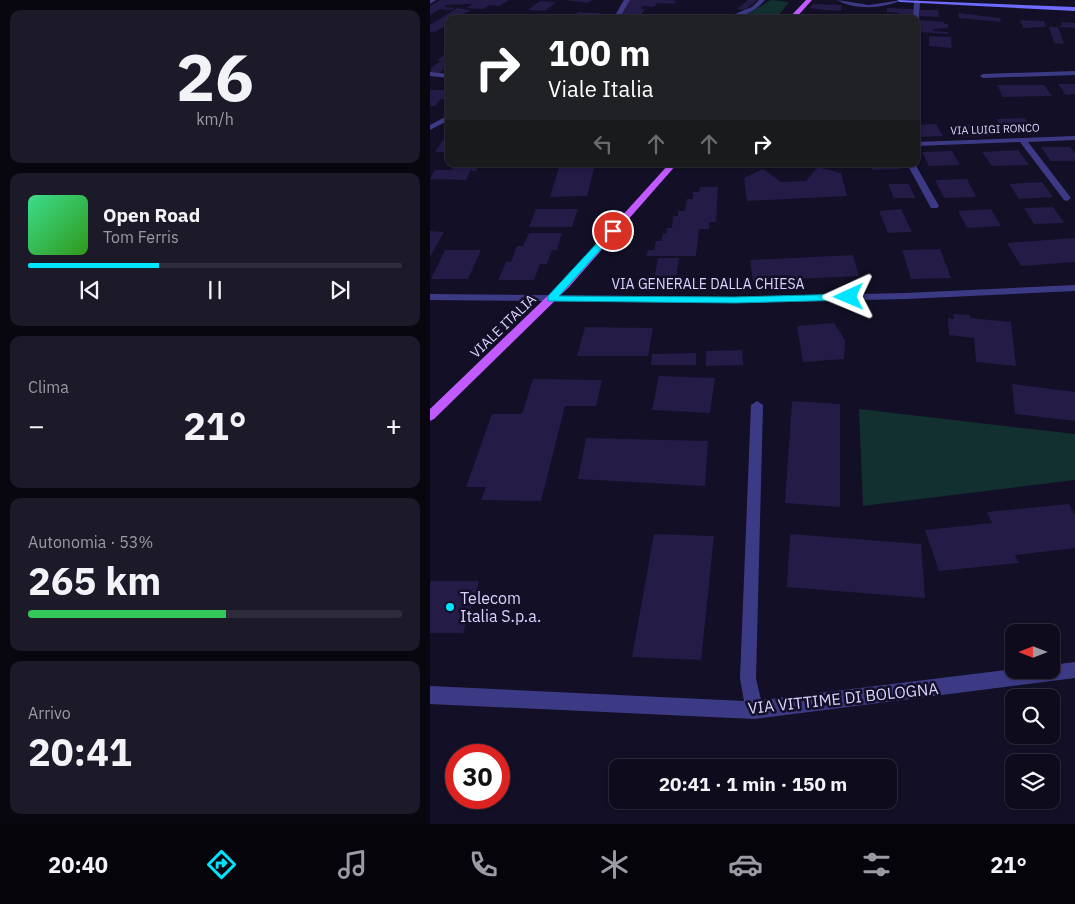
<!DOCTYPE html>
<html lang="it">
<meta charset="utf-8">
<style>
:root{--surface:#0e0b1c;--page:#1c1929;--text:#f1f3f6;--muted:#9b9ba3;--line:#2e2b3b;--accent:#00e5ff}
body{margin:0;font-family:"IBM Plex Sans",sans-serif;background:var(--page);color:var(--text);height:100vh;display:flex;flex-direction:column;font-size:19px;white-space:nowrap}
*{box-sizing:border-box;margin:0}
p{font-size:16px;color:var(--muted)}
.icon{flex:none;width:28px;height:28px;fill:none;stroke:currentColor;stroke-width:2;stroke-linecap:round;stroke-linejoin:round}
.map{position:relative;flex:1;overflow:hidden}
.sheet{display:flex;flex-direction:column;gap:10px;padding:10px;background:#08060f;width:430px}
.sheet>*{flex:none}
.banner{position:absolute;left:15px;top:15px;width:475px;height:152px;border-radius:10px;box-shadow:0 1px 4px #0004,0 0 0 1px var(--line);background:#202124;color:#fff;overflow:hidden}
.needle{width:32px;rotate:270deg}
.fabs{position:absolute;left:575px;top:624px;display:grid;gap:10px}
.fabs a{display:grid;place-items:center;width:55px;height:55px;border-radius:10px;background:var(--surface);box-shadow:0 1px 4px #0004,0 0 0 1px var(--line);font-size:25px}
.speed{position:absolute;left:15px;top:744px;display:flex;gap:10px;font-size:25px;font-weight:700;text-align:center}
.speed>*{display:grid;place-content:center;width:65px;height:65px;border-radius:50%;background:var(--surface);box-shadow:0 1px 4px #0004,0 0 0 1px var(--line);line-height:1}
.speed .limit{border:8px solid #d22;background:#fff;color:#111}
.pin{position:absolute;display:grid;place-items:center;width:42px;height:42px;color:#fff;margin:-21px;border:2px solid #fff;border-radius:50%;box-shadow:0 1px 5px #0007}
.me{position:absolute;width:55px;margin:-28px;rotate:269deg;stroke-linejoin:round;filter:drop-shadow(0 0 4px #0008)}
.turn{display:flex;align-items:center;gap:18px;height:105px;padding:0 20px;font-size:22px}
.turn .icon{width:65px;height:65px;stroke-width:2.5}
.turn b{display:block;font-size:35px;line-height:42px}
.lanes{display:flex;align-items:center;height:48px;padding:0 20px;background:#0003;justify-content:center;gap:25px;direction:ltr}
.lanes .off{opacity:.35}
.big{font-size:38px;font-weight:700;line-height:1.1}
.sheet .widget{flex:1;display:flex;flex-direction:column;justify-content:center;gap:8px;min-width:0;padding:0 18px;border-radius:10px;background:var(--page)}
.sheet .dial{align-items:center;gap:0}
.dial b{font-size:65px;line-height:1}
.song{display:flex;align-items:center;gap:15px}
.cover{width:60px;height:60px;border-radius:8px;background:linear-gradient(135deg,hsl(150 70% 55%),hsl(110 70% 35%))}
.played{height:5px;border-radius:2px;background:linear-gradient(90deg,var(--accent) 35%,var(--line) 35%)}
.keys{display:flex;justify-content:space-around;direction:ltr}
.heat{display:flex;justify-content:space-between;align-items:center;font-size:28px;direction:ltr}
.charge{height:8px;border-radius:4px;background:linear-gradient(90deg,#34c759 53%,var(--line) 0)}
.trip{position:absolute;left:179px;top:759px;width:288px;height:50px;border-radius:10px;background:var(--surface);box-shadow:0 1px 4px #0004,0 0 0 1px var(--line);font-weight:700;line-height:50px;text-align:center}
.menu{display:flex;height:80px;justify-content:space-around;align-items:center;background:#06040b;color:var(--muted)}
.menu .icon{width:35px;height:35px}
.menu .active{color:var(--accent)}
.menu b{font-size:22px;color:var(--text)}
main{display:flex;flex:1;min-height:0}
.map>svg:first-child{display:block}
</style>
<main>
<section class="sheet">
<div class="widget dial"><b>26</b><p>km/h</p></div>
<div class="widget">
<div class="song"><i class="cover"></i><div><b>Open Road</b><p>Tom Ferris</p></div></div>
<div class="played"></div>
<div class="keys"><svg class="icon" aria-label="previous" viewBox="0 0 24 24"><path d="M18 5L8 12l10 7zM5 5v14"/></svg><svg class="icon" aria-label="pause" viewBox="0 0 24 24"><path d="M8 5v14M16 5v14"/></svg><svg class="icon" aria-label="next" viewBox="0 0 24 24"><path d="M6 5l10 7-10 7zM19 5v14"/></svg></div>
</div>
<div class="widget"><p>Clima</p>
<div class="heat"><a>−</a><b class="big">21°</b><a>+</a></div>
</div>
<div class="widget"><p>Autonomia · 53%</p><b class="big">265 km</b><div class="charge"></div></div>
<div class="widget"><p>Arrivo</p><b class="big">20:41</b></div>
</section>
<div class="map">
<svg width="645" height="824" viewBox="0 0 645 824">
<rect width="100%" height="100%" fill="#130f26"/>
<g fill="#12302f">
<polygon points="341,0 359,2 346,19 299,19 319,13"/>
<polygon points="429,409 645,434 645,480 433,506"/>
</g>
<g fill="#241b47">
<polygon points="10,0 79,0 69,6 60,5 52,9 36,8 43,4 17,5 14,7 25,8 21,10 10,9 0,15 0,6"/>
<polygon points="135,0 162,0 158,3"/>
<polygon points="200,0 242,0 246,1 244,4 227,3 224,7 213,6 211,9 215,9 208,19 189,19"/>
<polygon points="318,0 327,0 315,10 307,9"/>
<polygon points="110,1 126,2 115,11 98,10"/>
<polygon points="383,4 412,5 411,11 394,10 380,8"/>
<polygon points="27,8 41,10 24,19 19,19 19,24 5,32 0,32 0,25"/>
<polygon points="457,8 484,9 484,19 468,19 468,13 457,12"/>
<polygon points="490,10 508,10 509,17 490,16"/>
<polygon points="148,12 171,13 167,19 148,19 150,15 145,15"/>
<polygon points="528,13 570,18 571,22 529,18"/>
<polygon points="403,14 426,15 426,19 403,19"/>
<polygon points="490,20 514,22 514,24 518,24 518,28 503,29 503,31 518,32 518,34 490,32"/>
<polygon points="590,20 614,21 616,27 593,28"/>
<polygon points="631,22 645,23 645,28 630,27 629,25 632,25"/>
<polygon points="619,27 628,27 634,44 624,43"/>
<polygon points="499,36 521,37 522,48 499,46"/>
<polygon points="17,52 19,65 9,73 0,73 2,67 11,61 7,61"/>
<polygon points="628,84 645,84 645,94 636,95"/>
<polygon points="567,85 614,85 622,96 573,97"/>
<polygon points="0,90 19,90 19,99 11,99 5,106 0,106"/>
<polygon points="595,118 603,129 573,130 566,119"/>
<polygon points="506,124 513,136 486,137 486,125"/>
<polygon points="552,124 560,136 529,137 522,125"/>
<polygon points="17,134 19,134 19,152 5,152"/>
<polygon points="611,147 640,147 645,153 645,161 621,161"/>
<polygon points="588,150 599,165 562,166 552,152"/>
<polygon points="522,151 530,165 499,166 492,152"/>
<polygon points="25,164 49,165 46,171 40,171 36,180 0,179 5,170 21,170"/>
<polygon points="130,164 165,164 157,196 120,197"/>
<polygon points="440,164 468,164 471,169 442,170"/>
<polygon points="388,167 411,173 417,196 317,201 314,178 333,169 351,182 376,181"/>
<polygon points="537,179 546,197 514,198 505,180"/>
<polygon points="612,182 623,197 589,199 579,184"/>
<polygon points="458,184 479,184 485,198 464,198"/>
<polygon points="270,187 288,187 286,222 279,222 279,229 269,229 266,256 216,256 218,250 224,250 226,241 231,241 233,234 236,234 237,228 242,228 243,216 248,216 248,211 255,211 257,199 263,199 263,192 269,192"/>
<polygon points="623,207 634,223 604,224 594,208"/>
<polygon points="106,209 148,209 142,227 99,227"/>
<polygon points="471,209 482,232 458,233 449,211"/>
<polygon points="561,209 571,226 537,228 528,211"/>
<polygon points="0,231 14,232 0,257"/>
<polygon points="99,233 132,233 127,250 122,250 117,264 110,264 104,280 68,280 76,262 81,262 87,246 93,246"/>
<polygon points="645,238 645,262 591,266 577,243"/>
<polygon points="510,249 521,278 481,279 472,250"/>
<polygon points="15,250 51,250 38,279 1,279"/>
<polygon points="423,255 429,276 323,281 320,260"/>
<polygon points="228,258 249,258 245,285 223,285"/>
<polygon points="523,314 540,315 540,318 581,322 586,366 546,362 544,338 519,335 518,318 524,319"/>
<polygon points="404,323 415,340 414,359 373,362 367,326"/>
<polygon points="155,327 223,328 218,356 147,356"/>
<polygon points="312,350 313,365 276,366 276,351"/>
<polygon points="266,353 266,365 221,365 222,354"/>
<polygon points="229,376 285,378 280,413 222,410"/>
<polygon points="103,379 172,380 166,406 135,406 111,501 51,500 56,487 36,487 62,414 92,414"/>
<polygon points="582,384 645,392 645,421 585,414"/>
<polygon points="362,401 410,404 410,507 355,503"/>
<polygon points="156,438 278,441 275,486 148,479"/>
<polygon points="639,504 645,515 645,548 585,555 589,563 509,571 495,530 562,523 557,512"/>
<polygon points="224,534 284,536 271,660 202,657"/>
<polygon points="360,534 491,544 495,598 357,587"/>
<polygon points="0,581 49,581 33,633 0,633"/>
</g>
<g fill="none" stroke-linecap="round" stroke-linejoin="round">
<path fill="#3d3a85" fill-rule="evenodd" d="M407,0L439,5L472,0C453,9 425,10 407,0Z"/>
<g fill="#3d3a85" fill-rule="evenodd">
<polygon points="0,0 6,0 0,4"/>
<polygon points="194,0 200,0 189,19 183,19"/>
<path d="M329,0H335C325,12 309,19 293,19L322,7Z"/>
<polygon points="487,0 490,2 489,19 486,21 486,19 483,19 484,2"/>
<polygon points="645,71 645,75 553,78 550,76 553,74"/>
<polygon points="0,72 19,74 19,78 0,76"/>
<polygon points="19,115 19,120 0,130 0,125"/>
<polygon points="645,136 645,140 598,142 641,198 637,201 634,200 590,142 486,146 486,142"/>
<polygon points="477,164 485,164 509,206 507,208 501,208"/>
<polygon points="645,285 645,291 476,299 305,303 0,300 0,294 305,297 476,293"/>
<polygon points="327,401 333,405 326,678 331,700 584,669 621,670 621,665 645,662 645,678 324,719 0,704 0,686 314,701 310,678 321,405"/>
</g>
<polygon fill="#6f6bff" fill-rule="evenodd" points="467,0 645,7 645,11 470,2"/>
<g fill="#c25bff" fill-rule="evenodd">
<polygon points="376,0 382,0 365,19 358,19"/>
<polygon points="239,164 247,164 139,287 4,419 0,421 0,409 131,283"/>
</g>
</g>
<polygon fill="#00e5ff" stroke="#0095a6" points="180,229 187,231 129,296 305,297 419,294 424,297 419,300 305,303 118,301 118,296"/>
<circle fill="#00e5ff" stroke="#130f26" stroke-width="2" cx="20" cy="607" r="5"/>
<g text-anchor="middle" stroke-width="5" stroke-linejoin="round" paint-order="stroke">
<g font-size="11" fill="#d9d4ff" stroke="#130f26">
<text transform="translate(565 129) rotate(-2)" y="4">VIA LUIGI RONCO</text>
</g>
<g font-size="14" fill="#d9d4ff" stroke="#130f26">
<text x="278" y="289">VIA GENERALE DALLA CHIESA</text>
<text transform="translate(73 326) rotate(-44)" y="5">VIALE ITALIA</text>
</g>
<g font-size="16" fill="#d9d4ff" stroke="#130f26" text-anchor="start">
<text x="30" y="604">Telecom<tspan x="30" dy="18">Italia S.p.a.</tspan></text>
</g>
<g font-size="16" fill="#d9d4ff" stroke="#130f26">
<text transform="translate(413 698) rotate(-6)" y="6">VIA VITTIME DI BOLOGNA</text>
</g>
</g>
</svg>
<div class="fabs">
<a><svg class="needle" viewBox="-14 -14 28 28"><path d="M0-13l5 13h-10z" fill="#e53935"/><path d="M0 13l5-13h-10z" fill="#9b9ba3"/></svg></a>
<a><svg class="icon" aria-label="search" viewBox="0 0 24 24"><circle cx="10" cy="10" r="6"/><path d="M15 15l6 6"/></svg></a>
<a><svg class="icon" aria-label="layers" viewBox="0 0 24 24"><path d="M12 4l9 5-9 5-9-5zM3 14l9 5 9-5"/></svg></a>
</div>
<div class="speed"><div class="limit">30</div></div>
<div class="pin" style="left:183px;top:231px;background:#d93025"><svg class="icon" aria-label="arrive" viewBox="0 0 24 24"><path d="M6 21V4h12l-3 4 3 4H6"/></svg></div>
<svg class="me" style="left:419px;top:297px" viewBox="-20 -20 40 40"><path d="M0-17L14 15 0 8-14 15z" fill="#00e5ff" stroke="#fff" stroke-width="4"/></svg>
<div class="trip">20:41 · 1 min · 150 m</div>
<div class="banner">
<div class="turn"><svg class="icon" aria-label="right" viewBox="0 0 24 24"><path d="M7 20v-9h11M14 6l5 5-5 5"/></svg><div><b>100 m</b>Viale Italia</div></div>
<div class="lanes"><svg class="icon off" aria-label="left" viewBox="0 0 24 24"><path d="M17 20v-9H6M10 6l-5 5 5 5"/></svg><svg class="icon off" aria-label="ahead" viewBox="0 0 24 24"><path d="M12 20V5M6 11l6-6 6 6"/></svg><svg class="icon off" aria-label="ahead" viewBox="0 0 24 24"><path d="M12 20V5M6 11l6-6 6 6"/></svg><svg class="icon" aria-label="right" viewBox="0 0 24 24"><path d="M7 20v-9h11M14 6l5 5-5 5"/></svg></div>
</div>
</div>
</main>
<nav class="menu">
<b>20:40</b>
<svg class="icon active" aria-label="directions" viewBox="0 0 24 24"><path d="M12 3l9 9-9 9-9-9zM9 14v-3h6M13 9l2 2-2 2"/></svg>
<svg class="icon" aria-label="music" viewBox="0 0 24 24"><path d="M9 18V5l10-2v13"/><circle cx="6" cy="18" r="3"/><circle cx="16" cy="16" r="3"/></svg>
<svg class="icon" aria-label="phone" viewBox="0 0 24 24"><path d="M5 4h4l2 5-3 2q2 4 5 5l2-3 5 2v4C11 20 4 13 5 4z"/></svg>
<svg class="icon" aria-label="climate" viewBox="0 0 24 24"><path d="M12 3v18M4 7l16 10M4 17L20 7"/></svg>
<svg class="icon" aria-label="car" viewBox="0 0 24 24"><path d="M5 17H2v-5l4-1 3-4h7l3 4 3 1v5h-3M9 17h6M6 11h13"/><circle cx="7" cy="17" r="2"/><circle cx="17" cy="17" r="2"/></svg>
<svg class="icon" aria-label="filters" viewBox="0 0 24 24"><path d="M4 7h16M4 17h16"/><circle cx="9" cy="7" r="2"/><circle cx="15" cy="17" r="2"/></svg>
<b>21°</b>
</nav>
